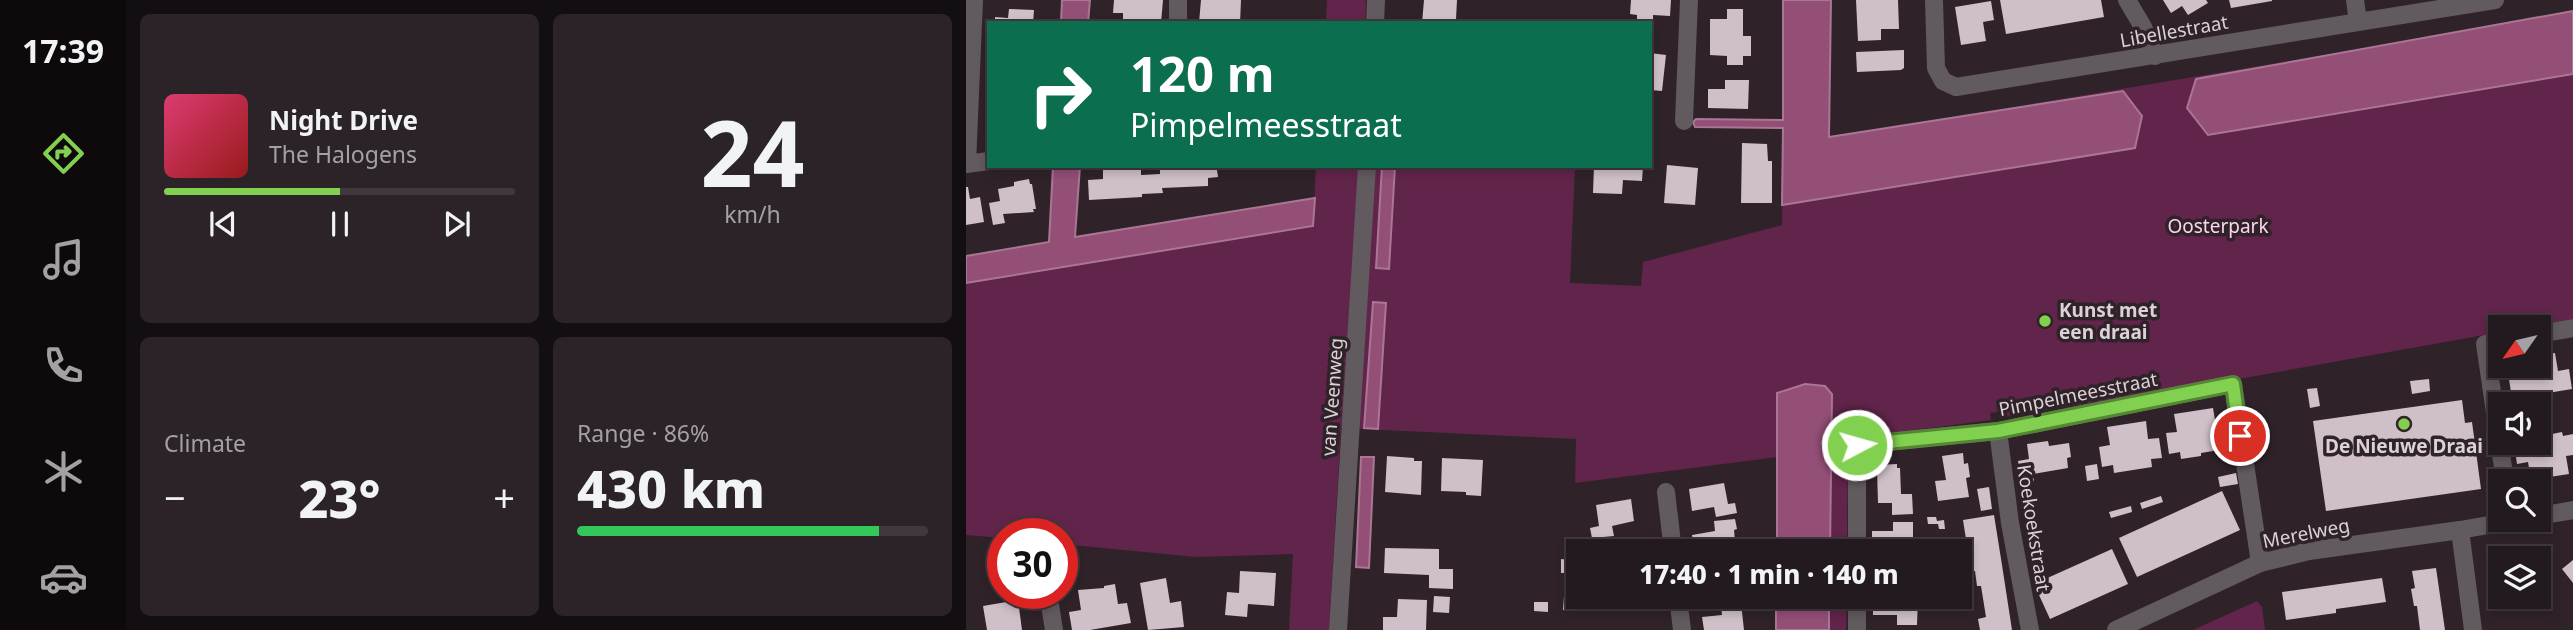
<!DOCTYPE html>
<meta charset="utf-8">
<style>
:root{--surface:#231a1f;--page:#2b2328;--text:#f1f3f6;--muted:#a3a1a4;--line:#40383d;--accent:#82d050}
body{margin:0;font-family:"Noto Sans",sans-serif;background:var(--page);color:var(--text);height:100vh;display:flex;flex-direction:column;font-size:26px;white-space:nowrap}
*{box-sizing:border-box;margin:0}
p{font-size:23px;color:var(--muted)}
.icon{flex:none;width:38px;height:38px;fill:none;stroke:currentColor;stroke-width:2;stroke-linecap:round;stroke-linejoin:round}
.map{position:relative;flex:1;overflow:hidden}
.drawer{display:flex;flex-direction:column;gap:14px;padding:14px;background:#130e11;width:840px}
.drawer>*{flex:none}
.guide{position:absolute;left:21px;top:21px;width:665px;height:147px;border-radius:0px;box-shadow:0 4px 10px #0003,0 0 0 2px var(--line);background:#0b6e4f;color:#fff;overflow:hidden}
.needle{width:46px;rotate:236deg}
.tools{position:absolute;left:1522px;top:315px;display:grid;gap:14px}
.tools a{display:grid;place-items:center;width:63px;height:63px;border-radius:0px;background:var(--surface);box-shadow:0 4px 10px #0003,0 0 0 2px var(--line);font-size:35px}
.speed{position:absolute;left:21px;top:518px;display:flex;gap:14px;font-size:35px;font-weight:700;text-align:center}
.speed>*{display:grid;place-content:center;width:91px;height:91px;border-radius:50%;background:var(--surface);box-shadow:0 4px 10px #0003,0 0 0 2px var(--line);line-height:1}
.speed .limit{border:10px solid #d22;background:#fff;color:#111}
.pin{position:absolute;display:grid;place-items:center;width:60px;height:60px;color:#fff;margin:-30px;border:4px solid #fff;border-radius:50%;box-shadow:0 2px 7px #0007}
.me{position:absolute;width:77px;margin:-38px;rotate:84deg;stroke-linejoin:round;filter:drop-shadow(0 0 5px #0008)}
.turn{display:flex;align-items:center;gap:24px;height:147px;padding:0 28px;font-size:32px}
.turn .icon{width:91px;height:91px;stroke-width:2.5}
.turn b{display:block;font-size:49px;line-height:60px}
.big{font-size:52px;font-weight:800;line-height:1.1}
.drawer .card{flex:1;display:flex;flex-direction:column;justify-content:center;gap:10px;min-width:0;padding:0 24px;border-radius:10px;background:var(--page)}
.drawer .dial{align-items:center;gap:0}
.dial b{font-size:91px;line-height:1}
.song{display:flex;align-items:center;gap:21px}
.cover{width:84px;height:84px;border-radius:10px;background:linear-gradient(135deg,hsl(340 70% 55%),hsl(0 70% 35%))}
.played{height:7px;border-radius:4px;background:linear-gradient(90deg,var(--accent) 50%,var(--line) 50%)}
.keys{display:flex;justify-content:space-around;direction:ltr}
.heat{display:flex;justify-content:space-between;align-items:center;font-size:38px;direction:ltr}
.charge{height:10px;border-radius:5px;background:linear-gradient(90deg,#34c759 86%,var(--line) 0)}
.drawer .tiles{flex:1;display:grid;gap:14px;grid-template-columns:repeat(2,1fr)}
.trip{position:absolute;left:600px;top:539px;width:406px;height:70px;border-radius:0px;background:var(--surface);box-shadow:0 4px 10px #0003,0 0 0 2px var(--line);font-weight:800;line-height:70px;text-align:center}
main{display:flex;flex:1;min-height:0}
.tab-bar{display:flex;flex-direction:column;width:126px;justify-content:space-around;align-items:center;background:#0e0a0c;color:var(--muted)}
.tab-bar .icon{width:49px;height:49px}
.tab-bar .on{color:var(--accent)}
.tab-bar b{font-size:32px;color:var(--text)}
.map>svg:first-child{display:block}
</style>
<main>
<nav class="tab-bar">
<b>17:39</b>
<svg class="icon on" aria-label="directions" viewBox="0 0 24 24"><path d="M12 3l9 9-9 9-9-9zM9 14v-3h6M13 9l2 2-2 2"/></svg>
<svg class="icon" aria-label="music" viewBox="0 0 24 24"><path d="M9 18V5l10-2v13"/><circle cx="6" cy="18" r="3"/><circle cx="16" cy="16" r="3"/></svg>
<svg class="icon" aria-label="phone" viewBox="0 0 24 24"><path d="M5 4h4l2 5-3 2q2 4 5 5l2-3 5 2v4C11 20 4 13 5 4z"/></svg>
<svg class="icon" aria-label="climate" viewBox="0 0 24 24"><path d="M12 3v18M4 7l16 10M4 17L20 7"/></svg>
<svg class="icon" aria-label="car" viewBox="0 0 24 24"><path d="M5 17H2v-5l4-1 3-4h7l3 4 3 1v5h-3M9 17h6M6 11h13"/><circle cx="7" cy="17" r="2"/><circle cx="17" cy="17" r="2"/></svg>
</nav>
<section class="drawer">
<div class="tiles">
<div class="card">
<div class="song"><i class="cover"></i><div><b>Night Drive</b><p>The Halogens</p></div></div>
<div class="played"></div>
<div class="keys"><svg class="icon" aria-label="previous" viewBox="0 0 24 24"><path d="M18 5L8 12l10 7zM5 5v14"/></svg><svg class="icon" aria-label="pause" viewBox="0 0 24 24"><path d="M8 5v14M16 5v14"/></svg><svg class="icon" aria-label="next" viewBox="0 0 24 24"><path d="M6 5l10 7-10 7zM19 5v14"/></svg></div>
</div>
<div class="card dial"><b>24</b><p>km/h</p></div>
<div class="card"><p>Climate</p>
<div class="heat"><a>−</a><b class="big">23°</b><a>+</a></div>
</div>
<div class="card"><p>Range · 86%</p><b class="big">430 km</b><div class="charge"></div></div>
</div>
</section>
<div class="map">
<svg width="1607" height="630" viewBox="0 0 1607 630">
<rect width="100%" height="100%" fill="#2f2329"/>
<g fill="#61244a">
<polygon points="361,0 400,0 399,23 360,23"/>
<polygon points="1607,14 1607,319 1560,327 1535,327 1535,332 1267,380 1039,417 1038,411 1024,413 1025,420 882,439 881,551 864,551 865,441 812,457 609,483 610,439 375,428 363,630 323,630 327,554 230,557 96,544 96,534 37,534 37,538 0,535 0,282 347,226 350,166 609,166 604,283 675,286 677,262 816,225 817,145"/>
<polygon points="863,597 881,597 880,630 863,630"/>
<polygon points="1291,601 1296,607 1299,630 1227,630"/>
</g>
<g fill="#944f77" stroke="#a97694" stroke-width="2">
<polygon points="96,0 124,0 122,23 95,23"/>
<polygon points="817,0 865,0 863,137 1157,91 1176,116 1169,148 816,205 817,128 729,127 727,122 730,119 817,120"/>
<polygon points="1607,11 1607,74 1242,135 1221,108 1230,79"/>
<polygon points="87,166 114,166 109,237 349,198 347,226 0,283 0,256 83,242"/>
<polygon points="416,166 429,166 423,269 410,268"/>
<polygon points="407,302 420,303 412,429 398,428"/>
<polygon points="839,384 859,386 866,394 864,551 811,551 811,393"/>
<polygon points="395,457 408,457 403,568 390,567"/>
<rect x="810" y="597" width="53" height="33"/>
</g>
<g fill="#cfbfc8">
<polygon points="148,0 197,0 195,23 157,23 157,13 147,13"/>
<polygon points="235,0 275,0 274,23 233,23"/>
<polygon points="458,0 491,0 490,19 495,23 456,23"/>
<polygon points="665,0 705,0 704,16 687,15 687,25 671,23 671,15 664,14"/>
<polygon points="890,0 932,0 933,29 915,29 915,40 892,41"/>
<polygon points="1034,0 1135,0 1138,17 1040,34"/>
<polygon points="1197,0 1240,0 1242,3 1222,15 1216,6 1205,13"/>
<polygon points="1263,0 1306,0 1306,1 1265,8"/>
<polygon points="1025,1 1028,20 1017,22 1020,41 995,45 989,7"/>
<polygon points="43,9 68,10 67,23 29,23 29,17 42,18"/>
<polygon points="761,9 777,9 777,36 785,36 785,56 777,56 777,65 761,65 761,56 744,55 744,19 761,19"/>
<polygon points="938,50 938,68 935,70 891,72 890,52"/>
<polygon points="684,53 700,55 696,91 684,90"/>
<polygon points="759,80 783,80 782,109 742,108 742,89 759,89"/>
<polygon points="776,143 801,144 802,161 806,161 806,203 775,203"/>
<polygon points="701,165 732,168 729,205 698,203"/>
<polygon points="137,166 175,166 175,175 194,174 194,166 280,166 280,168 251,170 252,177 242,178 242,186 196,188 197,193 176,194 176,197 123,200 122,180 137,179"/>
<polygon points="628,166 677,166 676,181 657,180 656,194 627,193"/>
<polygon points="63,179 64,184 66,184 70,209 67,209 68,212 37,214 39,223 27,225 23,203 34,201 32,189 48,186 48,182"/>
<polygon points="0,187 2,187 4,199 14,197 18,222 0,225"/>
<polygon points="1589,353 1592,371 1603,369 1606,389 1546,399 1543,379 1553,377 1551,366 1573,366 1573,355"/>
<polygon points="1463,379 1464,391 1446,394 1444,381"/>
<polygon points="1351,388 1354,406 1344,408 1341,389"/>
<polygon points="1496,400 1499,423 1506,422 1515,489 1360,511 1347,421"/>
<polygon points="1247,408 1250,426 1260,424 1264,445 1253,446 1253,450 1235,453 1235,456 1215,459 1214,452 1203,454 1200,433 1211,432 1208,414"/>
<polygon points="1180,421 1182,439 1193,438 1196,458 1185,459 1186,467 1148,473 1147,465 1136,467 1133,447 1144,445 1141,427"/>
<polygon points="1596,432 1597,436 1607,434 1607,455 1600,456 1603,474 1565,480 1562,462 1551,464 1548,443 1573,443 1573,440 1577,439 1576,436"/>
<polygon points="1082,441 1083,446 1103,443 1105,457 1101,458 1102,468 1067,474 1068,481 1056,483 1052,461 1063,459 1061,444"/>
<polygon points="997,453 998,464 1002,463 1004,477 1000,478 1003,497 972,501 969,481 980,480 976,456"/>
<polygon points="421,456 448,458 448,461 456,461 455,495 419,492"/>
<polygon points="476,458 517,460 515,496 500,495 500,492 475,491"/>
<polygon points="931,464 931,468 934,468 935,494 946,494 947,514 926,515 926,503 912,503 911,469 913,469 913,465"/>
<polygon points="1131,464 1133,479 1121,481 1119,466"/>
<polygon points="1270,473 1272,484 1254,487 1252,477"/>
<polygon points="758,483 762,504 769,503 771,513 750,517 748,507 726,511 723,489"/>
<polygon points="1023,487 1026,509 1015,511 1011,489"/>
<polygon points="1256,491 1274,530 1171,577 1153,538"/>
<polygon points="1195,496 1197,502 1176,509 1174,503"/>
<polygon points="665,499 668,521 646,526 648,536 626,538 624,528 633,526 630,505"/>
<polygon points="1165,506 1166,512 1145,518 1143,512"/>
<polygon points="1028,515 1036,565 1046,630 1014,630 1012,619 1020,617 1015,586 1011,586 1009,571 1005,571 997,520"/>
<polygon points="961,517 970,517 971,521 978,520 979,529 973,529 972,524 962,524"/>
<polygon points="769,519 771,529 768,530 770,551 729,551 726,535 749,531 748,521"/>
<polygon points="927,522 947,522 947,551 906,551 906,531 927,531"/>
<polygon points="671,545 671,551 642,551 641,547"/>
<polygon points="419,548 473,549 473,569 487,569 487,589 463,588 463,575 418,573"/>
<polygon points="1146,549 1162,584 1084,619 1068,584"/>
<polygon points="595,559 605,560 604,573 595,573"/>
<polygon points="1607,560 1607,583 1596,569"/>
<polygon points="1470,568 1479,630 1454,630 1451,606 1448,606 1445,589 1449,588 1446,571"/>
<polygon points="1582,568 1586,592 1573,595 1573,570"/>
<polygon points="274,571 310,573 308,606 282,604 281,617 259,615 261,592 273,593"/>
<polygon points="1535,577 1535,597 1527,599 1524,579"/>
<polygon points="200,578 204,603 215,601 218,627 182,630 174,583"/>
<polygon points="1416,578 1420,602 1370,609 1370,613 1320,620 1316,592"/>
<polygon points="149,584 152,604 161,603 165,623 124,630 106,630 103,612 115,610 112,590 138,588 138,586"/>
<polygon points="468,596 484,597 483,613 467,612"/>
<polygon points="598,596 607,596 607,610 597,610"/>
<polygon points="907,597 952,597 951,625 931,625 931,615 907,615"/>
<polygon points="432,599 461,600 460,630 417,630 417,617 431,617"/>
<polygon points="52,600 56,630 21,630 17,606"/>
<polygon points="568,602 582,602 582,612 568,611"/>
<polygon points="775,603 778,630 738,630 736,617 756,615 755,605"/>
</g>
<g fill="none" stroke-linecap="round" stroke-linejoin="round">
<g stroke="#615a5e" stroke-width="18">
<polyline points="968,0 970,68 977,81 990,87 1529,0"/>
<polyline points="1161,0 1177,27 1189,56"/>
<polyline points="1389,0 1392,22"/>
<polyline points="212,23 212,0"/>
<polyline points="409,23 410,0"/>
<polyline points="718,121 723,0"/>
<polyline points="0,164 23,161"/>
<polyline points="1,164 8,0"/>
<polyline points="1573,334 1607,328"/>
<polyline points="1535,341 1519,344 1539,481"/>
<polyline points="1032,431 1044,523 1064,630"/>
<polyline points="700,492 707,551"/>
<polyline points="1573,516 1607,510"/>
<polyline points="1494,530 1507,630"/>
<polyline points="891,551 891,445 1032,431 1267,384 1294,563"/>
<polyline points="82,593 88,630"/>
<polyline points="712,597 716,630"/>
<polyline points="891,597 891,630"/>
<polyline points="372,630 401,166"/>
<polyline points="1150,630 1294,563 1343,551 1494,530 1551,520"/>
</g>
</g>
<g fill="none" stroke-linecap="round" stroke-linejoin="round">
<g stroke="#548734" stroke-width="18">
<polyline id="route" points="891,445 1032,431 1267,384 1274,436"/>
</g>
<use href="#route" stroke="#82d050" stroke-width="12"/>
</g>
<g fill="#82d050" stroke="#2f2329" stroke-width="2.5">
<circle cx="1079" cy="321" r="7"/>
<circle cx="1438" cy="424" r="7"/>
</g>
<g text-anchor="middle" stroke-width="7" stroke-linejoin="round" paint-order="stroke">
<g font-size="19" fill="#dad2d6" stroke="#2f2329">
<text transform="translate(1208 31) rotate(-10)" y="7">Libellestraat</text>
<text transform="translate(1112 394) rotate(-11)" y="7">Pimpelmeesstraat</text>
<text transform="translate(366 397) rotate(-86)" y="7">van Veenweg</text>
<text transform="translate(1068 528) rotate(81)" y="7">Koekoekstraat</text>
<text transform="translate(1340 533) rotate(-11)" y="7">Merelweg</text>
</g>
<g font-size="19" fill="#fcd3e9" stroke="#2f2329">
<text x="1252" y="233">Oosterpark</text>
</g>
<g font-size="19" font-weight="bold" fill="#dad2d6" stroke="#2f2329" text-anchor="start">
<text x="1093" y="317">Kunst met<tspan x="1093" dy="22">een draai</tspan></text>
<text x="1438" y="453" text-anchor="middle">De Nieuwe Draai</text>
</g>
</g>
</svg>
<div class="tools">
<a><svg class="needle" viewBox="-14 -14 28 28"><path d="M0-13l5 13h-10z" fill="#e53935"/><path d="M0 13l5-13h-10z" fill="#a3a1a4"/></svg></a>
<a><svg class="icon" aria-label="sound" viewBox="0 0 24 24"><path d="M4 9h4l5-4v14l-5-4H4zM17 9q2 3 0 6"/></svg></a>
<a><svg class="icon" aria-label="search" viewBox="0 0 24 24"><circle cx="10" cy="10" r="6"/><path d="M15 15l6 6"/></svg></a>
<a><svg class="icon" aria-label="layers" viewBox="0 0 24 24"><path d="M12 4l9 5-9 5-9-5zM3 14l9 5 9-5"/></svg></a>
</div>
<div class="speed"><div class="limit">30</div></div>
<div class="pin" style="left:1274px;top:436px;background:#d93025"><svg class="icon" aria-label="arrive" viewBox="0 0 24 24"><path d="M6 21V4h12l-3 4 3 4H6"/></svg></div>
<svg class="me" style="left:891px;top:445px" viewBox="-20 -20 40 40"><circle r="17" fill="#82d050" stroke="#fff" stroke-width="3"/><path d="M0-11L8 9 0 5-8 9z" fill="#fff"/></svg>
<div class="trip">17:40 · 1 min · 140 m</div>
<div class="guide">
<div class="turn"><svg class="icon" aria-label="right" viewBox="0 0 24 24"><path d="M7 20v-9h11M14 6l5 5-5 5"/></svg><div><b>120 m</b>Pimpelmeesstraat</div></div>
</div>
</div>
</main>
